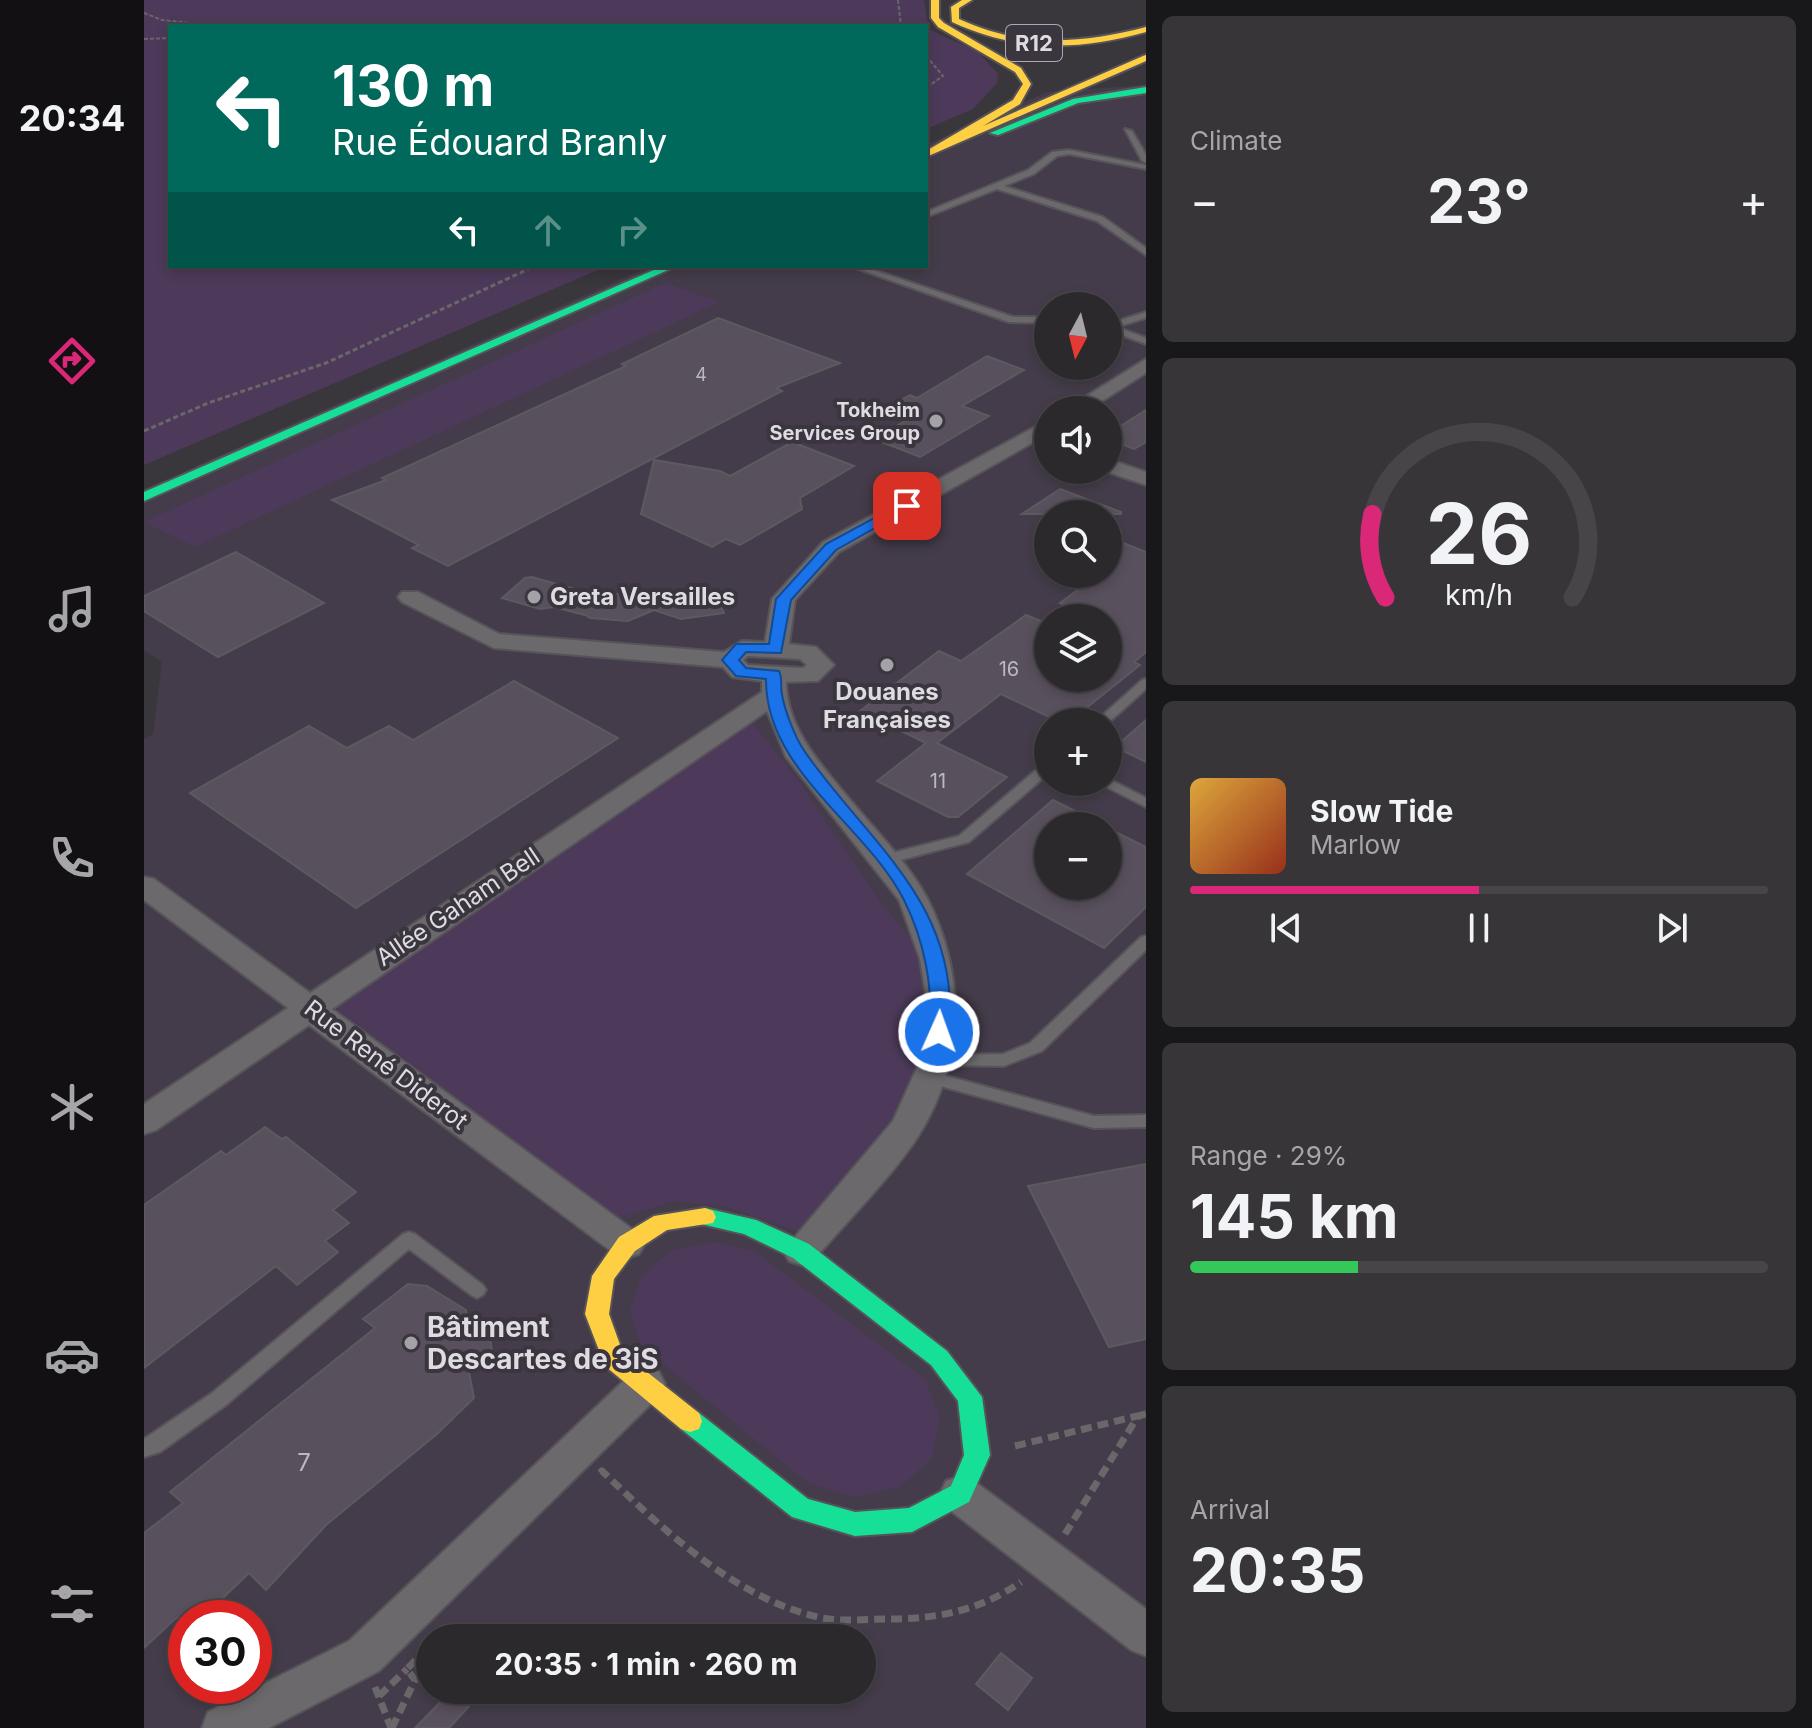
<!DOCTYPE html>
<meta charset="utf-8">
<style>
:root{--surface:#2c292d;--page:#383539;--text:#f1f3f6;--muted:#a6a6aa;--line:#484549;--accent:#db2777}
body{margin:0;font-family:Inter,sans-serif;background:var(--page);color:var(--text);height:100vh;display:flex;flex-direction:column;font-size:30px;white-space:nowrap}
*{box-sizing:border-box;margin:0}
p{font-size:26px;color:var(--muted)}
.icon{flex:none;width:44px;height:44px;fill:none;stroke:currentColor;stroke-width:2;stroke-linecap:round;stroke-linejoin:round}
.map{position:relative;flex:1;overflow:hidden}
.side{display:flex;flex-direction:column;gap:16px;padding:16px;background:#181719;width:666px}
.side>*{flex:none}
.banner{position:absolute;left:24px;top:24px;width:760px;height:244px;border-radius:0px;box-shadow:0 4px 12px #0003,0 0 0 2px var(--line);background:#00695c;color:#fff;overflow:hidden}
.needle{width:52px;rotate:187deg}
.controls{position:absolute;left:890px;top:292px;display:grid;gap:16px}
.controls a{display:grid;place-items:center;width:88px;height:88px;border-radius:50%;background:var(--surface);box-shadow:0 4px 12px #0003,0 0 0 2px var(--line);font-size:40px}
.speed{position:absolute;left:24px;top:1600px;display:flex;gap:16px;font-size:40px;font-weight:700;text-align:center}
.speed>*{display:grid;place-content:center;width:104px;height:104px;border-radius:50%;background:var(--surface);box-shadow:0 4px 12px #0003,0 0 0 2px var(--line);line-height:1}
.speed .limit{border:12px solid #d22;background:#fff;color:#111}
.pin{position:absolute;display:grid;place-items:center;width:68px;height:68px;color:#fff;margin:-34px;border-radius:16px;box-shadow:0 4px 12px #0006}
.me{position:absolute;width:88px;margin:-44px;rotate:2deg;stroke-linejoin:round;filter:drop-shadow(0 0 6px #0008)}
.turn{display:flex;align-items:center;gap:28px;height:168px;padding:0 32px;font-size:36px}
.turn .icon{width:104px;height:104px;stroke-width:2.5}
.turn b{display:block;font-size:56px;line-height:68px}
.lanes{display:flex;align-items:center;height:76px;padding:0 32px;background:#0003;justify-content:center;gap:40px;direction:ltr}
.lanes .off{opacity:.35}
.big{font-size:60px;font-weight:700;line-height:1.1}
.side .tile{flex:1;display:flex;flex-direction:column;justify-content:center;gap:12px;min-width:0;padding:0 28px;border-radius:12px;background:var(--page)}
.side .dial{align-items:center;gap:0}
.dial svg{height:208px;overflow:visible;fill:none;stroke:var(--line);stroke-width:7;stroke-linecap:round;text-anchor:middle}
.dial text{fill:var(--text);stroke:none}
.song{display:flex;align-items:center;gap:24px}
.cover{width:96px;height:96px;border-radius:12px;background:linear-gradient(135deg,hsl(40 70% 55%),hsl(10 70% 35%))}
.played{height:8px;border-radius:4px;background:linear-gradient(90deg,var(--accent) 50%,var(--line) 50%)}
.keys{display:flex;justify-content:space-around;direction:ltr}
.heat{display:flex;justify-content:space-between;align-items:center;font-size:44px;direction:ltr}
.charge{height:12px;border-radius:6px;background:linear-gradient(90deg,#34c759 29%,var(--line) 0)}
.trip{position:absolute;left:272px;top:1624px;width:460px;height:80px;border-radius:40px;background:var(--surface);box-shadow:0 4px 12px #0003,0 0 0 2px var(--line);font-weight:700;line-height:80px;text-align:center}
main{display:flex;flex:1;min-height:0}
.tab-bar{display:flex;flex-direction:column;width:144px;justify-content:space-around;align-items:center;background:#121012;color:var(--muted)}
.tab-bar .icon{width:56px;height:56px}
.tab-bar .selected{color:var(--accent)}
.tab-bar b{font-size:36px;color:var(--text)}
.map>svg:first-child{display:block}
</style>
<main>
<nav class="tab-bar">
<b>20:34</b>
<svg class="icon selected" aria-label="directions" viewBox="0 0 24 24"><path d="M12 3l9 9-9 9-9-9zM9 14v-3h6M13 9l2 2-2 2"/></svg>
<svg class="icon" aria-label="music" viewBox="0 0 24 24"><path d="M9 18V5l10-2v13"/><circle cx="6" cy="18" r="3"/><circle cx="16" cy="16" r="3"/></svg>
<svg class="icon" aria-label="phone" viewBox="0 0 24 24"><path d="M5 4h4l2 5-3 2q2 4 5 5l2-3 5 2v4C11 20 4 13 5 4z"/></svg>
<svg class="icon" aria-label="climate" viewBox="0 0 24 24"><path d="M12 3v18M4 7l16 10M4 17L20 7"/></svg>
<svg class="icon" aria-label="car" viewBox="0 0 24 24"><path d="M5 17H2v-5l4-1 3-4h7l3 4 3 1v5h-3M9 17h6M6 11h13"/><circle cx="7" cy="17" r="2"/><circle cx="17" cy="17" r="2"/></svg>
<svg class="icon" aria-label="filters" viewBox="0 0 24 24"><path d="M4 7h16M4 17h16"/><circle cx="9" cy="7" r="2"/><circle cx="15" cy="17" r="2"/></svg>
</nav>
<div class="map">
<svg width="1002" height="1728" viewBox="0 0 1002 1728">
<rect width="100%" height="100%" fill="#3a373c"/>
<path fill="#443c4a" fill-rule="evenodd" d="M1002,85V1728H0V739L9,734L18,662L0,650V498L54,465L507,266H782V145L903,92ZM904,306H964V366H904ZM904,410H964V470H904ZM904,514H964V574H904ZM904,618H964V678H904ZM904,722H964V782H904ZM904,826H964V886H904ZM42,1618H110V1686H42ZM286,1638H718V1690H286Z"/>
<g fill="#4d3a5b">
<polygon points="0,0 780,0 784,29 834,52 854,74 853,83 829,109 782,129 782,26 26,26 26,266 463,266 0,465"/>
<polygon points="521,283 575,302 51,547 0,522"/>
<polygon points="607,721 655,782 736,902 769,941 784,998 778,1057 747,1126 656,1232 580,1206 530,1201 469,1220 186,1003"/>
<polygon points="569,1242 610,1251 781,1379 796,1418 788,1458 756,1487 711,1497 664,1483 497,1346 486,1310 498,1275 528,1250"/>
</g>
<g fill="#58505d" stroke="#5c5a5e" stroke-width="2">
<polygon points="574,318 696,363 632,388 638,391 304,566 268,548 275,545 188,500 242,480 238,478 482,366 478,364"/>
<polygon points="843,356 880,370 818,406 845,416 776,457 730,439 761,421 736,412 766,395 773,398"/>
<polygon points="1002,410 1002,442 990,449 964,439 964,434"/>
<polygon points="648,442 710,466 656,498 658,509 596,545 582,539 568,547 497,514 510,460 576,471 586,476"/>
<polygon points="916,489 977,512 977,514 878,514"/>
<polygon points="964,537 1002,552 1002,652 990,662 996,665 926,721 920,718 916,722 857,694 793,743 863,777 814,817 804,817 733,781 782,743 716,711 795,651 817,661 882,615 904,624 904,678 964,678 964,618 951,618 916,603 955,574 964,574"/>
<polygon points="92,552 180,603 74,657 0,611 0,596"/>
<polygon points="388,577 448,594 490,594 508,606 527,593 561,588 568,591 580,613 537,619 510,610 484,621 446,618 439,613 441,615 410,607 396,609 358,598 381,578"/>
<polygon points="370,681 474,738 212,908 46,793 165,726 203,748 245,726 269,740"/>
<polygon points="1002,720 1002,762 971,747"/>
<polygon points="909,800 961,826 904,826 904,886 964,886 964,828 1002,847 1002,907 960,948 823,874"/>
<polygon points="121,1127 138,1139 142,1137 212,1192 189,1210 205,1223 181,1241 194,1252 153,1285 132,1266 0,1368 0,1205 77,1151 82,1155"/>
<polygon points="1002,1164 1002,1339 965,1347 884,1186"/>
<polygon points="264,1284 283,1286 322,1310 324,1334 345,1332 349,1357 323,1362 330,1398 293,1434 182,1525 122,1590 105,1573 58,1618 32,1618 0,1648 0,1533 39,1503 26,1492 231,1328 219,1319"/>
<polygon points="857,1653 888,1678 864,1710 832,1684"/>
<polygon points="308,1690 316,1690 329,1702 305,1728 271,1728"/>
</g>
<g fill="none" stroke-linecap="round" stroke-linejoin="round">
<g stroke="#575459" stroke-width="4">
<g id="lane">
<polygon points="981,129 988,131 1002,155 1002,163 998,161"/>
<polygon points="925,150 1002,165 1002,169 925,154 913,156 890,174 860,186 959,217 1002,248 1002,255 953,221 853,189 782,217 782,212 884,170 908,152"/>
<polygon points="706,266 718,266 869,317 904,317 904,323 865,322"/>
<polygon points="1002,312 1002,318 973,327 1002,338 1002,344 964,330 964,324"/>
<polygon points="1002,679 1002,689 964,723 951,722 998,680"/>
<polygon points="904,763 904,774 825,842 741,864 734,859 736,856 815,836 899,764"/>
<polygon points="965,779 1002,798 1002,807 953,782 964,782"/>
<polygon points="1002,936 1002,950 898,1051 860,1066 786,1065 784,1061 786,1057 792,1055 859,1054 886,1043 997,937"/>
<polygon points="784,1071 950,1116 1002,1115 1002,1127 950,1128 778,1081 776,1077 778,1073"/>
<polygon points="265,1232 271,1234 339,1285 342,1290 339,1295 333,1298 327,1295 265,1249 82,1405 16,1452 0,1457 0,1439 68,1393 259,1234"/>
</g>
</g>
<g stroke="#575459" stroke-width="4">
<g id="street">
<polygon points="1002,359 1002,373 944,410 920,410"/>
<path d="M904,420V434L695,552L651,600L645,644L672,647L690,665L674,681L642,682C643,730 679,767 708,802C733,832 764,863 783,898C822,974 821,1061 775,1135C748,1177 702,1222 669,1261L657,1265L645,1261L639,1251L749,1121L776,1061L783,1003L776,959L755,900L642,757L623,711L188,1009L495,1234L501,1244L495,1254L483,1258L471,1254L165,1025L12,1130L0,1134V1104L144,1008L0,900V877L10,879L166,993L618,692V681L588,677L579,667L350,648L258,602L254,597L258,592H274L355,634L580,652L598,641L621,642L628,599L679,542ZM604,656L656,659L663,665L659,668L604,665L599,660Z"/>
<polygon points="964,459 1002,472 1002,485 958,470 964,470"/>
<polygon points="502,1367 515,1372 521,1384 515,1396 235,1671 125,1728 58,1728 64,1712 205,1641 489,1372"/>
<polygon points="816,1476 830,1481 1002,1609 1002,1656 987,1650 802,1507 796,1494 802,1481"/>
</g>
</g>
<g stroke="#575459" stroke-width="4">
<g id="fast">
<polygon points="1002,87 1002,93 934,103 854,135 846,133 929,99"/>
<polygon points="519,266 533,266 0,501 0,492"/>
<polygon points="561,1208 612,1220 665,1244 803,1351 838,1397 846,1455 825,1502 768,1532 711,1536 648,1517 537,1429 534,1421 537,1413 546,1410 555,1413 664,1499 711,1512 765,1508 807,1486 820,1455 814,1401 787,1365 649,1258 600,1234 553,1223 550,1217 553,1211"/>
</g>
</g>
<g stroke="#575459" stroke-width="4">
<g id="slow">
<polygon points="787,0 795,0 795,18 800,23 877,68 887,84 876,104 839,126 999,56 1002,55 1002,61 782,157 782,151 869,100 879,84 871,72 794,27 787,18"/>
<path d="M818,0H828L815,8V19C878,48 936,44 1002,27V32C934,51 873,52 808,22L807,7Z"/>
<polygon points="561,1208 569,1211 572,1217 569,1223 523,1230 491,1251 470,1279 465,1314 479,1353 555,1413 558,1421 555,1429 546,1432 537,1429 461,1366 441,1314 448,1276 475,1237 510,1216"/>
</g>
</g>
<g stroke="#6a676b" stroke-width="2" stroke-dasharray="4 2" stroke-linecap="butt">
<polyline points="754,0 757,26"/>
<polyline points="0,13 18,20 77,26"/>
<polyline points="0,39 26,38"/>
<polyline points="782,56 799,76 782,88"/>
</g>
<polyline stroke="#6a676b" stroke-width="3" stroke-dasharray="5 3" stroke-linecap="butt" points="0,431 64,403 182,363 391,266"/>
<g stroke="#6a676b" stroke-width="7" stroke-dasharray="11 6" stroke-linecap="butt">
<polyline points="871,1446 993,1416"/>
<path d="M456,1473L458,1471C520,1530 591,1599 678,1618C700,1622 723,1619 745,1619C794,1619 837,1610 877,1582"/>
<polyline points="921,1534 994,1416 1002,1414"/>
<polyline points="231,1687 247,1728"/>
<polyline points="235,1696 263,1669"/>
<polyline points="248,1728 271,1680 263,1669 286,1645"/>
</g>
<use href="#lane" fill="#6b696c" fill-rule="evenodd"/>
<use href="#street" fill="#6b696c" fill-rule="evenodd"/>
<use href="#fast" fill="#16e098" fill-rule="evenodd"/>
<use href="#slow" fill="#ffcf43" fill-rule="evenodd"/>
</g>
<path fill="#1a73e8" stroke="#114b97" stroke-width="2" d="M758,503L770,506L692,550L647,600L637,653L602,652L595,660L602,668L635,671C639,679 636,686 638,695C641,711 651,738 661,752C725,844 817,904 805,1032L795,1039L785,1032C790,988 780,940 760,900C722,825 621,770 622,679L592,676L578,660L592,644H625L632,599L682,544Z"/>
<g fill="#a5a2a7" stroke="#3a353e" stroke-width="3">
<circle cx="792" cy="421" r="8"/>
<circle cx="390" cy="597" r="8"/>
<circle cx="743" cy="665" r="8"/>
<circle cx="267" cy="1343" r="8"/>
</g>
<g text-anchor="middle" stroke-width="8" stroke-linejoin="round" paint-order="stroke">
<g font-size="18" fill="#bcb8c0">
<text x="557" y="381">4</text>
</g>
<g font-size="20" font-weight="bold" fill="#dedbe1" stroke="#3a353e" text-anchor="end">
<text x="776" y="417">Tokheim<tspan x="776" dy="23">Services Group</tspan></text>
</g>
<g font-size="20" fill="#bcb8c0">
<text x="865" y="676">16</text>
<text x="794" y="788">11</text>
</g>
<rect fill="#3a353e" stroke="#ada9b0" stroke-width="2" x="862" y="25" width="56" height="36" rx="6"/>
<g font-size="22" font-weight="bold" fill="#dedbe1">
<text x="890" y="51">R12</text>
</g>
<g font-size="24" font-weight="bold" fill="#dedbe1" stroke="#3a353e" text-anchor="start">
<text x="406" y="605">Greta Versailles</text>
<text x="743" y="700" text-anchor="middle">Douanes<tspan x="743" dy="28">Françaises</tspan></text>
</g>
<g font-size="24" fill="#dedbe1" stroke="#3a353e">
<text transform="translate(314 907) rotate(-34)" y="8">Allée Gaham Bell</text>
<text transform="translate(242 1065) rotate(37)" y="8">Rue René Diderot</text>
</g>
<g font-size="24" fill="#bcb8c0">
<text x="160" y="1471">7</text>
</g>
<g font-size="28" font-weight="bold" fill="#dedbe1" stroke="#3a353e" text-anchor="start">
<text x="283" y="1337">Bâtiment<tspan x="283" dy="32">Descartes de 3iS</tspan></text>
</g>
</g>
</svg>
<div class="controls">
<a><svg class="needle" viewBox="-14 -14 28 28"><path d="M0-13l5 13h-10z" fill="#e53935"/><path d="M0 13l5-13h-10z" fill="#a6a6aa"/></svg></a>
<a><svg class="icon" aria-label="sound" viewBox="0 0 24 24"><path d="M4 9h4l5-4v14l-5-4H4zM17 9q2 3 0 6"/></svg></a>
<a><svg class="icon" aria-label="search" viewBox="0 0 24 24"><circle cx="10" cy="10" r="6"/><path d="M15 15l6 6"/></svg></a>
<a><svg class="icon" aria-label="layers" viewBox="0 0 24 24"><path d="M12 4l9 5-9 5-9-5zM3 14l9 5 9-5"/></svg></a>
<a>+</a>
<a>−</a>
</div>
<div class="speed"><div class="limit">30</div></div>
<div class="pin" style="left:763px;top:506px;background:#d93025"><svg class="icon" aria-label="arrive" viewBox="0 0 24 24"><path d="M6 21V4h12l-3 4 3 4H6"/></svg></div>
<svg class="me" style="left:795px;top:1032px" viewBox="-20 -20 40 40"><circle r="17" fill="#1a73e8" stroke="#fff" stroke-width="3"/><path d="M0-11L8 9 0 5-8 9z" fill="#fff"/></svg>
<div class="trip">20:35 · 1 min · 260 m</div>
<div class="banner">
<div class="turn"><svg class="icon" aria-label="left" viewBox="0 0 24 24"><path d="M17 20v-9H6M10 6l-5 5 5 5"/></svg><div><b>130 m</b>Rue Édouard Branly</div></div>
<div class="lanes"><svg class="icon" aria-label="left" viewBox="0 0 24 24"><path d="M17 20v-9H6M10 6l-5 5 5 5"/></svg><svg class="icon off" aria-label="ahead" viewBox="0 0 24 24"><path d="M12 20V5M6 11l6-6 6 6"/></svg><svg class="icon off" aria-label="right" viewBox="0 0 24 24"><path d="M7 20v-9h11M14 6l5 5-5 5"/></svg></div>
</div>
</div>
<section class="side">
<div class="tile"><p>Climate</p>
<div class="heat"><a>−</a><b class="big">23°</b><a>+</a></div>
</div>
<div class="tile dial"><svg viewBox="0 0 100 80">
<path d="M14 69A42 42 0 1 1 86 69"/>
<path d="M14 69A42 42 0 0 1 9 37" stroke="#db2777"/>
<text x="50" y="56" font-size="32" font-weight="700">26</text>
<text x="50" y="72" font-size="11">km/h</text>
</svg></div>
<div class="tile">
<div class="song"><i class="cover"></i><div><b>Slow Tide</b><p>Marlow</p></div></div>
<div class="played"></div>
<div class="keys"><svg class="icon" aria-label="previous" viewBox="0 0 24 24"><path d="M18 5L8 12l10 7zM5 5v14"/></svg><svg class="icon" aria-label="pause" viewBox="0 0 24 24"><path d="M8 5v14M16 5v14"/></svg><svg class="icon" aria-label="next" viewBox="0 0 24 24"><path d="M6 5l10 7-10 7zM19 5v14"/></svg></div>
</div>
<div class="tile"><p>Range · 29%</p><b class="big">145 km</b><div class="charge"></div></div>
<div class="tile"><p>Arrival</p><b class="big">20:35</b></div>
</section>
</main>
